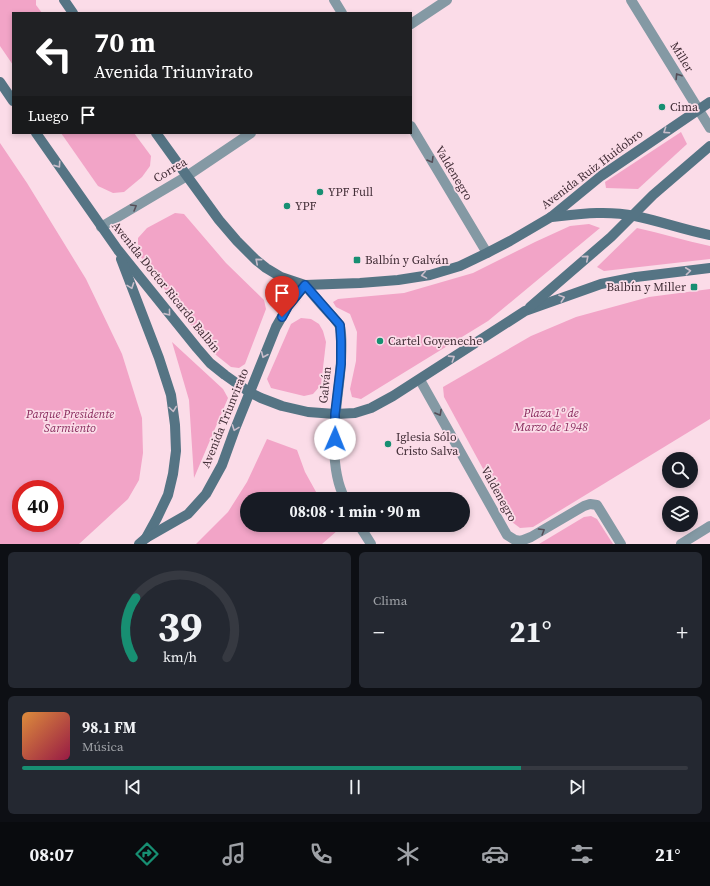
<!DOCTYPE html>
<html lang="es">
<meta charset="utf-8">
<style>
:root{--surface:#171b24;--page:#242831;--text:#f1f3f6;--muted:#9ea1a6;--line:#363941;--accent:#178f72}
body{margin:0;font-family:"Source Serif 4",serif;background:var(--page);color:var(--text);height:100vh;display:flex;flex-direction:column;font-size:15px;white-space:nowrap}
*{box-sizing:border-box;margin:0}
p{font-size:13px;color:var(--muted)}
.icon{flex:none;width:22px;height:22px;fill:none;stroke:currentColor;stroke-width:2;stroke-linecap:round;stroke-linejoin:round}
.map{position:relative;height:544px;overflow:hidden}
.panel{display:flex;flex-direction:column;gap:8px;padding:8px;background:#0d0f14;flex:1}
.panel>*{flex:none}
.guide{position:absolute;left:12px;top:12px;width:400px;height:122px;border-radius:0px;box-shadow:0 2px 6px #0003;background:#202124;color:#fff;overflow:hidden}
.tools{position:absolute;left:662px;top:452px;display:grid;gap:8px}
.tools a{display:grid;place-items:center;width:36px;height:36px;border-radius:50%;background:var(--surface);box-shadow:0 2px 6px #0003;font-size:20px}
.speed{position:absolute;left:12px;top:480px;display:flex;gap:8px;font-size:20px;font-weight:700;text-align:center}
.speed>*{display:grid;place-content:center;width:52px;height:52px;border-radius:50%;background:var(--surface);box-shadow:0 2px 6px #0003;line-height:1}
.speed .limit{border:6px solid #d22;background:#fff;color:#111}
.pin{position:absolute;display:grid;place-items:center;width:34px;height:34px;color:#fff;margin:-41px -17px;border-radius:50% 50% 50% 0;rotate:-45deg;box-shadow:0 0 4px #0007}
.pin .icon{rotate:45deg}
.me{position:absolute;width:44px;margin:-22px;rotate:1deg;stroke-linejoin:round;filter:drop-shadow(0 0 3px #0008)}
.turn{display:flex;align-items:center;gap:14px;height:84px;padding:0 16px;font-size:18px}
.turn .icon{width:52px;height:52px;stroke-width:2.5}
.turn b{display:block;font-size:28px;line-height:34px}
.then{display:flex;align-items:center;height:38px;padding:0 16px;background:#0003;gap:8px;font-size:15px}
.big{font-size:30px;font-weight:700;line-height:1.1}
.panel .card{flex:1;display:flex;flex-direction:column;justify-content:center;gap:6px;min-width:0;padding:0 14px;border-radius:6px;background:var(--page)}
.panel .dial{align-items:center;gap:0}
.dial svg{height:104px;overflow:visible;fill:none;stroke:var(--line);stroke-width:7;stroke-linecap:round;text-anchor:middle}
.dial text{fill:var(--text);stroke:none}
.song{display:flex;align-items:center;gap:12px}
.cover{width:48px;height:48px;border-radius:6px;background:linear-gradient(135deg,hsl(30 70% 55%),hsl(340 70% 35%))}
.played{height:4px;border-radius:2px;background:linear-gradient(90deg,var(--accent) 75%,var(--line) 75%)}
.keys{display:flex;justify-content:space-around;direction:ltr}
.heat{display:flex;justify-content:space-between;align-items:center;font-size:22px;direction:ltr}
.panel .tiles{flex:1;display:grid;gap:8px;grid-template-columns:1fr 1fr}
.card:last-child{grid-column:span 2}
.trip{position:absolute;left:240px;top:492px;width:230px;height:40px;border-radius:20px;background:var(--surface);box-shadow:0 2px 6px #0003;font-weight:700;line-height:40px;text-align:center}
.tab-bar{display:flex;height:64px;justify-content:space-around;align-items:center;background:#090b0e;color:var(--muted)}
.tab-bar .icon{width:28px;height:28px}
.tab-bar .active{color:var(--accent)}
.tab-bar b{font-size:18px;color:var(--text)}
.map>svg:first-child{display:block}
</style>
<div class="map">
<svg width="710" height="544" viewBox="0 0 710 544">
<rect width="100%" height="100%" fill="#fbdce8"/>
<g fill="#f2a4c7" fill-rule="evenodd">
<polygon points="0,0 36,0 36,5 42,13 13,13 13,65 0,46"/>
<polygon points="681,132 687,144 638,189 606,188 605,182"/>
<polygon points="61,133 134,133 151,156 150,166 142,177 124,192 113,193 98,186"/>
<path d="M0,143L27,183L86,279L122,354L142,418L143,453L139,480L128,499L79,544H0ZM21,489H55V523H21Z"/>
<polygon points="175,213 184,214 226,263 264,300 266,309 245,364 239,368 231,367 211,351 196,332 138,253 138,238 147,228"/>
<polygon points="589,224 600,228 488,321 361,399 352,397 350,389 356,361 357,332 350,314 336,307 333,302 338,299 404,293 473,273 535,242 570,226"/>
<path d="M637,228C661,233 685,241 710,246V259L604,271L597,267Z"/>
<polygon points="710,289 710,419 533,527 520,528 512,522 444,397 443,387 531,336 576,317 649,297"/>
<polygon points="301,318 311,319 319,324 323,331 326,342 321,385 313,394 304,396 271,388 267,379 291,324"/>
<polygon points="172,342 223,389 228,398 194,478 189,400"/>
<polygon points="267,439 297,450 305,472 320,499 247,499 247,525 335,525 338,530 322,544 196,544 228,512 247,482"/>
<polygon points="591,516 597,519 613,544 539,544 584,517"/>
</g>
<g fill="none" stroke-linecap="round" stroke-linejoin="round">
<g stroke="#8499a4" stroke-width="10">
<polyline points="334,0 342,13"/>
<polyline points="631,0 710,128"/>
<polyline points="411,24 447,0"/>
<polyline points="411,126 487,253"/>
<polyline points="101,227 187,176 251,133"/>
<polyline points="420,380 507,535 515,540 521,541 531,537 584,506 590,504 597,505 621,544"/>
<polyline points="681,544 710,526"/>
</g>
<g stroke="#8499a4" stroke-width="10">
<path d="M305,285C314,296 323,307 333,317C335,320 339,323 340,327C343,339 341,363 340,375C336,412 327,465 345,499"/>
<polyline points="359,525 371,544"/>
</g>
<g stroke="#557484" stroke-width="10">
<polyline points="64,0 73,13"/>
<polyline points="0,82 13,101"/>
<polyline points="36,133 118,250 197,348 210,363 225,375 249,392 261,398 282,406 308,412 335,414 355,413 371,408 393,396 525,311 601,284 636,277 710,268"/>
<polyline points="156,133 187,176 219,220 237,241 256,260 266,268 281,277 305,285 360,283 398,280 430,275 460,266 487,253 510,241 551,217 601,176 710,102"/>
<path d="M551,217C579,214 607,210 635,216C660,221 684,230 710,235"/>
<polyline points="121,259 159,358 171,395 175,425 176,451 173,474 168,495 157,518 146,538"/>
<polyline points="530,307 611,237 653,195 710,146"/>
<polyline points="139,544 146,538 188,514 206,494 222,465 235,429 276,327 288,306 305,285"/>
</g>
</g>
<defs><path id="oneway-chevron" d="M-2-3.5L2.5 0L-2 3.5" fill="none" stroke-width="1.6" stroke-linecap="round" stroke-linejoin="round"/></defs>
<g stroke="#564e58">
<use href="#oneway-chevron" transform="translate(678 76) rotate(-122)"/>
<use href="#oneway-chevron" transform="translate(431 160) rotate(59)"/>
<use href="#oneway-chevron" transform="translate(134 207) rotate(-30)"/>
<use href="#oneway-chevron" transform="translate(439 413) rotate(61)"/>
<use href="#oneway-chevron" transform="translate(542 531) rotate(-31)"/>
</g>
<g stroke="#c9bdca">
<use href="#oneway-chevron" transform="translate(666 131) rotate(146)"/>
<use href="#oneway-chevron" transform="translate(58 165) rotate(55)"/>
<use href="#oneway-chevron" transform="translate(586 258) rotate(-41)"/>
<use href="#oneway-chevron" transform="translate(258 261) rotate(-139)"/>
<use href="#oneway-chevron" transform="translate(688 271) rotate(-6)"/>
<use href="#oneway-chevron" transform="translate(424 275) rotate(170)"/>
<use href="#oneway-chevron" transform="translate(131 286) rotate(70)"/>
<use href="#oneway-chevron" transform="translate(562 298) rotate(-19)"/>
<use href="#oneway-chevron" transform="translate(168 313) rotate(51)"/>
<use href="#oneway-chevron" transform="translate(264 355) rotate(113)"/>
<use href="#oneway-chevron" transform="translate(452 358) rotate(-33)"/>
<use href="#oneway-chevron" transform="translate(173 409) rotate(82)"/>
<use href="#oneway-chevron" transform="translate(235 428) rotate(110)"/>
</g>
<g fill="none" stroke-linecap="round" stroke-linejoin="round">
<g stroke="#114b97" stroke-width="10">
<polyline id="route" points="282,317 288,306 305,285 340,325 341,341 341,364 335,414 335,439"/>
</g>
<use href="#route" stroke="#1a73e8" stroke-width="7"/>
</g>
<g fill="#178f72" stroke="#fbdce8" stroke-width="1.5">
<circle cx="662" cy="107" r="4"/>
<circle cx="320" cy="192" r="4"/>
<circle cx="287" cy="206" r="4"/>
<rect x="353" y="256" width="8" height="8" rx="2"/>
<rect x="690" y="283" width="8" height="8" rx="2"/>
<circle cx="380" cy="341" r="4"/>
<circle cx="388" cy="444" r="4"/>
</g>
<g text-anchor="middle" stroke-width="3.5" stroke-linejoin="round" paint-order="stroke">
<g font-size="12" fill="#422e37" stroke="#fbdce8">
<text transform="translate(682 57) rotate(58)" y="4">Miller</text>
<text transform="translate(592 169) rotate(-37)" y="4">Avenida Ruiz Huidobro</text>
<text transform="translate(170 170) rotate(-31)" y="4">Correa</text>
<text transform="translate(454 173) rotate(59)" y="4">Valdenegro</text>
<text transform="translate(166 287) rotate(51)" y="4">Avenida Doctor Ricardo Balbín</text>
<text transform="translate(325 385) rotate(-84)" y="4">Galván</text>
<text transform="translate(225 418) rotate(-68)" y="4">Avenida Triunvirato</text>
<text transform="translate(499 494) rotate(61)" y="4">Valdenegro</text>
</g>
<g font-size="12" fill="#422e37" stroke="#fbdce8" text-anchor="start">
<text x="670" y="111">Cima</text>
<text x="328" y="196">YPF Full</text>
<text x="295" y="210">YPF</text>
<text x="365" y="264">Balbín y Galván</text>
<text x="686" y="291" text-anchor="end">Balbín y Miller</text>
<text x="388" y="345">Cartel Goyeneche</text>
<text x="396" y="441">Iglesia Sólo<tspan x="396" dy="14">Cristo Salva</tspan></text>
</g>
<g font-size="12" font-style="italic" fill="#882a5c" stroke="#fbdce8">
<text x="551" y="417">Plaza 1º de<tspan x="551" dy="14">Marzo de 1948</tspan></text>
<text x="70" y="418">Parque Presidente<tspan x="70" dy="14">Sarmiento</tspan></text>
</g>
</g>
</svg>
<div class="tools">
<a><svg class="icon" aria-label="search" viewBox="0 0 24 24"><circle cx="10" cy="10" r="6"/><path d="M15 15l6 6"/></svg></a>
<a><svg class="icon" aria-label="layers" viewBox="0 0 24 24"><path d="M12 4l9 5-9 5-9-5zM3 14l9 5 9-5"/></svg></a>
</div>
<div class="speed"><div class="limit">40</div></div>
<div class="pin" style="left:282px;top:317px;background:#d93025"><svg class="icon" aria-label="arrive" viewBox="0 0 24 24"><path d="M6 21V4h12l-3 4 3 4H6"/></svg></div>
<svg class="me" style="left:335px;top:439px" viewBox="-20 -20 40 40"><circle r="19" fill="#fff"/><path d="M0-13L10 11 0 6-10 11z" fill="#1a73e8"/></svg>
<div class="trip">08:08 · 1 min · 90 m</div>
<div class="guide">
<div class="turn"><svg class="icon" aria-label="left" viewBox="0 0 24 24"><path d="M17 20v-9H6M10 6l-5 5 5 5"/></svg><div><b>70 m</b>Avenida Triunvirato</div></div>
<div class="then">Luego<svg class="icon" aria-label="arrive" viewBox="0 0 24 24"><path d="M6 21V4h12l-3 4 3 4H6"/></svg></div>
</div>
</div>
<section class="panel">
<div class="tiles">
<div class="card dial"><svg viewBox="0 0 100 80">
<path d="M14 69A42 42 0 1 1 86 69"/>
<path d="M14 69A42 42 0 0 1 16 23" stroke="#178f72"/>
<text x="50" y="56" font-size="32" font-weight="700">39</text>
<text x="50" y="72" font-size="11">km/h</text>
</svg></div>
<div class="card"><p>Clima</p>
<div class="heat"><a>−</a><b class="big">21°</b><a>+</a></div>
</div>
<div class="card">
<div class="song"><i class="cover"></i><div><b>98.1 FM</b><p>Música</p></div></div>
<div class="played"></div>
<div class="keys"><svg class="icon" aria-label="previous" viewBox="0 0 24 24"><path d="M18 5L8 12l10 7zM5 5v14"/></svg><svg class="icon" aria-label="pause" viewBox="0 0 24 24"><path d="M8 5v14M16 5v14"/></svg><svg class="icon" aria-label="next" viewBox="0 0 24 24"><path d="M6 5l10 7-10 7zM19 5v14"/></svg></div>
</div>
</div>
</section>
<nav class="tab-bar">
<b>08:07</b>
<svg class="icon active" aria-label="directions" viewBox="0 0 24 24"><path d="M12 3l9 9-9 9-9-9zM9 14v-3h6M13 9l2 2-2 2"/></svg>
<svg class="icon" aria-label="music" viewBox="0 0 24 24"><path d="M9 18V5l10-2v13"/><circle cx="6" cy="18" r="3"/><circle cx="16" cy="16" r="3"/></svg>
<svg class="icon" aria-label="phone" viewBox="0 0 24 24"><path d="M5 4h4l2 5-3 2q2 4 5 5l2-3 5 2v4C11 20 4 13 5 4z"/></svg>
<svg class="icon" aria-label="climate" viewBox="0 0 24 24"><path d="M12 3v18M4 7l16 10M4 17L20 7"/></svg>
<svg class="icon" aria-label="car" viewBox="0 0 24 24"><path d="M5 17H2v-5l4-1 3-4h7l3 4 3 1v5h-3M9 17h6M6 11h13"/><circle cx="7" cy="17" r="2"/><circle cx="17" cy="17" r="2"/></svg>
<svg class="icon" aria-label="filters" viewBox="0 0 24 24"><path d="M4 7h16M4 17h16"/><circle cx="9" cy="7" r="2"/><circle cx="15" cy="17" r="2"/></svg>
<b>21°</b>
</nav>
